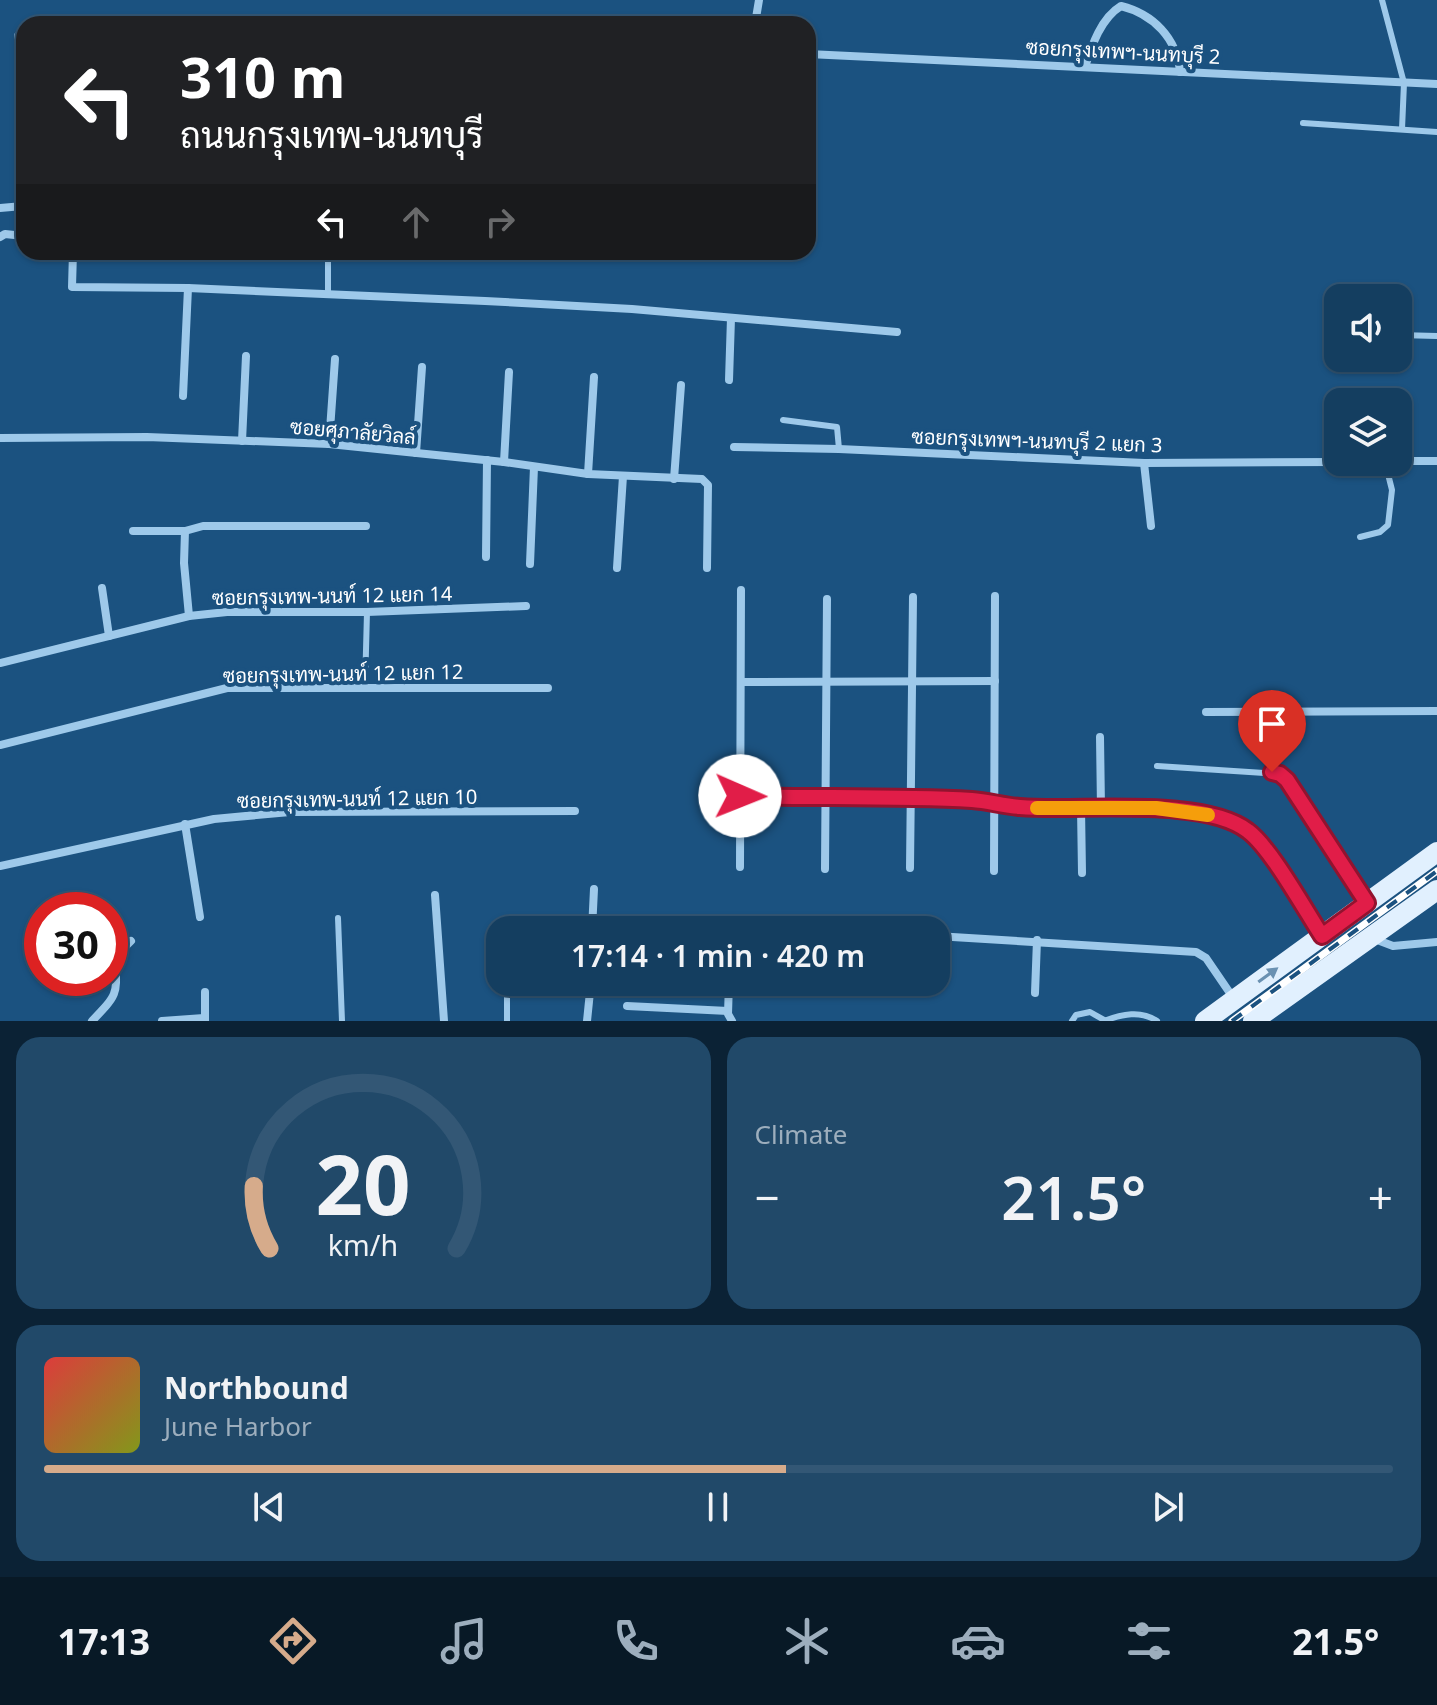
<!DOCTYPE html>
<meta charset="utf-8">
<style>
:root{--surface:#143e60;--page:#214969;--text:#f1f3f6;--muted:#9daebd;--line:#335775;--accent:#d6ab8b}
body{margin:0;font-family:"Noto Sans",Sarabun,sans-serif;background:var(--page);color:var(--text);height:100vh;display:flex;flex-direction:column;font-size:30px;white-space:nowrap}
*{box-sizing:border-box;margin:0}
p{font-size:26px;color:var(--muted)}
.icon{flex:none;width:44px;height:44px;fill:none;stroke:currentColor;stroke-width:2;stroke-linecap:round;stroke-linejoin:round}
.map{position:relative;height:1021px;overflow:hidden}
.sheet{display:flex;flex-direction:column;gap:16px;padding:16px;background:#0b2235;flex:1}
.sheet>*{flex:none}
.top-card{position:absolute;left:16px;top:16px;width:800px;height:244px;border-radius:24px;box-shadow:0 2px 6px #0004,0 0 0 2px var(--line);background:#202124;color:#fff;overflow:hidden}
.fabs{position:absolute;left:1324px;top:284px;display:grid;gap:16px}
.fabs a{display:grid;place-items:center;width:88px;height:88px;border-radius:16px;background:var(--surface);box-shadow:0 2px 6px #0004,0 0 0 2px var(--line);font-size:40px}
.speed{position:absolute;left:24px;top:892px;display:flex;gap:16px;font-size:40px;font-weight:700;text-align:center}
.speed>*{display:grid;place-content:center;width:104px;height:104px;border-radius:50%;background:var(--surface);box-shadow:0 2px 6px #0004,0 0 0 2px var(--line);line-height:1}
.speed .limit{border:12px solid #d22;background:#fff;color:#111}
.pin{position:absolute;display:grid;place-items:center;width:68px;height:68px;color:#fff;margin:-82px -34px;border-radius:50% 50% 50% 0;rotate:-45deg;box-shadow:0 0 8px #0007}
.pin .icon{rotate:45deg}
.me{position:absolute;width:88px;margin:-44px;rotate:91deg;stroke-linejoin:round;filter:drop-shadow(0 0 6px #0008)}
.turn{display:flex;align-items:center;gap:28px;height:168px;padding:0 32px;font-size:36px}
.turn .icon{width:104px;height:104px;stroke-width:2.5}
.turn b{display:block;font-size:56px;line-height:68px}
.lanes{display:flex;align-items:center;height:76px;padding:0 32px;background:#0003;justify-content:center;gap:40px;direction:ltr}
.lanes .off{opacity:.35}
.big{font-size:60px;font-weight:600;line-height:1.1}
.sheet .widget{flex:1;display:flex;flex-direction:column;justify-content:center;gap:12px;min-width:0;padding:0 28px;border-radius:24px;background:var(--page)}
.sheet .dial{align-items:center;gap:0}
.dial svg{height:208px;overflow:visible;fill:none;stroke:var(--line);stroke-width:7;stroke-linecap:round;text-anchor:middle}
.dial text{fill:var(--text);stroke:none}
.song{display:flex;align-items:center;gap:24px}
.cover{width:96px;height:96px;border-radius:12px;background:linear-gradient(135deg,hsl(0 70% 55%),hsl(70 70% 35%))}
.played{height:8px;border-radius:4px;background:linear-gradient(90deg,var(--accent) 55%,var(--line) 55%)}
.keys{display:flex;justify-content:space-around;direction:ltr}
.heat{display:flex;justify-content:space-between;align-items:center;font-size:44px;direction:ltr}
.sheet .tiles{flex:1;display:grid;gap:16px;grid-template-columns:1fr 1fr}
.widget:last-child{grid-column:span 2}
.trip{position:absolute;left:486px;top:916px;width:464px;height:80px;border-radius:24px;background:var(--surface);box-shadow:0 2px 6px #0004,0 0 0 2px var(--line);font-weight:600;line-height:80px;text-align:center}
.menu{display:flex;height:128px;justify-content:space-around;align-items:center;background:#081926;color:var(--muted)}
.menu .icon{width:56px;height:56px}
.menu .active{color:var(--accent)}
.menu b{font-size:36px;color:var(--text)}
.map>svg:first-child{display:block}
</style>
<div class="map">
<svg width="1437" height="1021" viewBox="0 0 1437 1021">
<rect width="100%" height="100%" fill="#1b5280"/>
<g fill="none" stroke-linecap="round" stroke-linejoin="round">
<g stroke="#9ec9ea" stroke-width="6">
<polyline points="1382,0 1404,83 1402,129"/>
<polyline points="1303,123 1437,132"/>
<polyline points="328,295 328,252"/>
<polyline points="1398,335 1437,336"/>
<polyline points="783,420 837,427 839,449"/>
<polyline points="1360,537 1380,532 1388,525 1392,490 1385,462"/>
<polyline points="365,688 367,612"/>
<polyline points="1157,766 1280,774 1287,780 1365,900"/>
<polyline points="338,918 342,1021"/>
<polyline points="507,928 507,930"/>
<polyline points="507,982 507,1021"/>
<polyline points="1072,1021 1076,1015 1090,1012 1106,1021"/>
<path d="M1104,1021C1122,1014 1141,1010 1157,1021"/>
</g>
<g stroke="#9ec9ea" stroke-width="8">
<polyline points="755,24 759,0"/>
<polyline points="18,36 20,207"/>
<polyline points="808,54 1437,84"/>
<path d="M1085,67C1092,45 1101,18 1121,6C1153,14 1177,38 1180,72"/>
<polyline points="0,208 23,206"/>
<polyline points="0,237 5,234 24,236"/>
<polyline points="73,252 72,287 188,288 485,301 632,309 897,332"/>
<polyline points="729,380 731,318"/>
<polyline points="183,396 188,288"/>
<polyline points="0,438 147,437 329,444 504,462 588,474 702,479 708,485 707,568"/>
<polyline points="242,441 246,356"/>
<polyline points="329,444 335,359"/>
<polyline points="734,447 839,449 1144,463 1338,462"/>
<polyline points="416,453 422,367"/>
<polyline points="1398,461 1437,461"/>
<polyline points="504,462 509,372"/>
<polyline points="1144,463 1151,526"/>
<polyline points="588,474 594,377"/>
<polyline points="674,479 681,385"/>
<polyline points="133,531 185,531"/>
<polyline points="486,557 487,460"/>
<polyline points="530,564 534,467"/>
<polyline points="617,568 623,476"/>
<polyline points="102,588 109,636"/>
<polyline points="189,616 184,563 185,531 203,526 366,526"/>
<polyline points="0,663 189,616 227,612 367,612 526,606"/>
<polyline points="741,682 995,681"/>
<polyline points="1206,712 1437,711"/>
<polyline points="1100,737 1101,808"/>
<polyline points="0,745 227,688 548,688"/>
<path d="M740,796C817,798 895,797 972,800C988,801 1004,806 1020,807C1079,812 1201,796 1248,831C1270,847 1305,910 1322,935"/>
<polyline points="1081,808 1082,873"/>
<polyline points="185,824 200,917"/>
<polyline points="0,866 214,819 290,812 575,811"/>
<polyline points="740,867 741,590"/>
<polyline points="910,868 913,597"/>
<polyline points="825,869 827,599"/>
<polyline points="994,871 995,596"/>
<polyline points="435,895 444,1021"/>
<polyline points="628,926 715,927 727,930"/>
<polyline points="747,927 817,930"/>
<polyline points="592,930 594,889"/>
<polyline points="936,936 1196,952 1206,958 1234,999"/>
<polyline points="1372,938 1393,946 1437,942"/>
<polyline points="729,982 728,1014 732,1021"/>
<polyline points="205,992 205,1021"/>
<polyline points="1035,993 1037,940"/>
<polyline points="627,1006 728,1011"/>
<path d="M92,1021C119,993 117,995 115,957L131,941"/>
<polyline points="162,1021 204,1018"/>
<polyline points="587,1021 591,982"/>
</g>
<g stroke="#e1f0fe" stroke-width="20">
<polyline points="1205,1021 1437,852"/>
<polyline points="1253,1021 1437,890"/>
</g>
<g stroke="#fff" stroke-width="7">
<polyline id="rail" points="1232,1021 1437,871"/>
</g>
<use href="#rail" stroke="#1b5280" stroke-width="4" stroke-dasharray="12" stroke-linecap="butt"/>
</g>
<defs><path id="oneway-solid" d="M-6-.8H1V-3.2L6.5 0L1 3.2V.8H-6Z" transform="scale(2)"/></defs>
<use fill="#6a91b2" href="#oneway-solid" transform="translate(1268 975) rotate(-36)"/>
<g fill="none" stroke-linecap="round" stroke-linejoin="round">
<g stroke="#92132f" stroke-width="20">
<path id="route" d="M740,796C818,798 895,796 972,800C988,801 1004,806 1020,807C1078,812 1203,796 1248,831C1271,848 1305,910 1322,936L1367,903L1287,780L1280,774L1272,772"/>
</g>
<use href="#route" stroke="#e11d48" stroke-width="14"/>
<polyline stroke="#f59e0b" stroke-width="14" points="1037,808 1156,808 1208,815"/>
</g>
<g text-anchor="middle" stroke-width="8" stroke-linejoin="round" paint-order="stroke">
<g font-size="20" fill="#fff" stroke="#1b5280">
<text transform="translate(1123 52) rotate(3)" y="7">ซอยกรุงเทพฯ-นนทบุรี 2</text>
<text transform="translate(353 432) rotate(5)" y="7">ซอยศุภาลัยวิลล์</text>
<text transform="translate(1037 441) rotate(2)" y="7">ซอยกรุงเทพฯ-นนทบุรี 2 แยก 3</text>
<text transform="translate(332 596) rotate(-1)" y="7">ซอยกรุงเทพ-นนท์ 12 แยก 14</text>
<text transform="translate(343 674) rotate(-1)" y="7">ซอยกรุงเทพ-นนท์ 12 แยก 12</text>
<text transform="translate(357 799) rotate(-1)" y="7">ซอยกรุงเทพ-นนท์ 12 แยก 10</text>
</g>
</g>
</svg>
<div class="fabs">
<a><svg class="icon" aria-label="sound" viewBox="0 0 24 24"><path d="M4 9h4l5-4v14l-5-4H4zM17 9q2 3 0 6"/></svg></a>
<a><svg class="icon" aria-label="layers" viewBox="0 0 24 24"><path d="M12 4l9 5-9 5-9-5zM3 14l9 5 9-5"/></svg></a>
</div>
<div class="speed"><div class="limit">30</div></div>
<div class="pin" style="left:1272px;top:772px;background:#d93025"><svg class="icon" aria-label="arrive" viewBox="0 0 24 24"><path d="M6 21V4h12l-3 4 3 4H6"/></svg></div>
<svg class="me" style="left:740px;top:796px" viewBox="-20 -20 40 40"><circle r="19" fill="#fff"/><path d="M0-13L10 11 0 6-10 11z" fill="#e11d48"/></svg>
<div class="trip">17:14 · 1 min · 420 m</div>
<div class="top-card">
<div class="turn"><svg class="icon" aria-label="left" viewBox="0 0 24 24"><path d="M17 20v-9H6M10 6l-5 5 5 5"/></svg><div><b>310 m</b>ถนนกรุงเทพ-นนทบุรี</div></div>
<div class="lanes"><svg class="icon" aria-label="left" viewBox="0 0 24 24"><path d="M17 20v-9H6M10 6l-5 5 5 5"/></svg><svg class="icon off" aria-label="ahead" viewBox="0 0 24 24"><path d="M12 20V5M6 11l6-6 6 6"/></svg><svg class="icon off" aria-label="right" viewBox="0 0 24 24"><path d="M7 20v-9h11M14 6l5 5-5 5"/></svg></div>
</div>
</div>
<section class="sheet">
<div class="tiles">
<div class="widget dial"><svg viewBox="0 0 100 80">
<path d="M14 69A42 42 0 1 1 86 69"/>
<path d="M14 69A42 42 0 0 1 8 45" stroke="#d6ab8b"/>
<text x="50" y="56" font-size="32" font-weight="700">20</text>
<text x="50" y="72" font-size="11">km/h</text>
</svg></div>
<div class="widget"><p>Climate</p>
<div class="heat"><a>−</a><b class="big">21.5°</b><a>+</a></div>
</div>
<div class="widget">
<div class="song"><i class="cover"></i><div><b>Northbound</b><p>June Harbor</p></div></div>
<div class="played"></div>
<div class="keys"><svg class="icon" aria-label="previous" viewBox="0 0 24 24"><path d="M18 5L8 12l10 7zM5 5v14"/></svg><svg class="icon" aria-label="pause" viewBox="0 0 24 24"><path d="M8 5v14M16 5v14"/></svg><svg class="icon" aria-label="next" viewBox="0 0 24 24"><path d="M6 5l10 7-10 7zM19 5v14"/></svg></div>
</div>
</div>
</section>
<nav class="menu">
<b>17:13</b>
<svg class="icon active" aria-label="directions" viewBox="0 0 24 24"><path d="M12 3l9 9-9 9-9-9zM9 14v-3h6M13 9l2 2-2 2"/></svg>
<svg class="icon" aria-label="music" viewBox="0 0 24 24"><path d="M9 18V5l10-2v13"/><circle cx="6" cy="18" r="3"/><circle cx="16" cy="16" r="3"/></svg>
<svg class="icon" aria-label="phone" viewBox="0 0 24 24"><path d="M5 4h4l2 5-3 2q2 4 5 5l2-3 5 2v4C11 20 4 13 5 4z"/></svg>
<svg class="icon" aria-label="climate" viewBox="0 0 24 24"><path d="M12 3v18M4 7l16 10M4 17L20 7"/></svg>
<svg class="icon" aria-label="car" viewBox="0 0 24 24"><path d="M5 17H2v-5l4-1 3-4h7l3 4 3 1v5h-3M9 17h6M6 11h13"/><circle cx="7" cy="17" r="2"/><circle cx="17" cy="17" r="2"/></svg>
<svg class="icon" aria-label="filters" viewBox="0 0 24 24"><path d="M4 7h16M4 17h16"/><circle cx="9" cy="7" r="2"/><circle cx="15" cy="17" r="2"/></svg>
<b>21.5°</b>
</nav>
